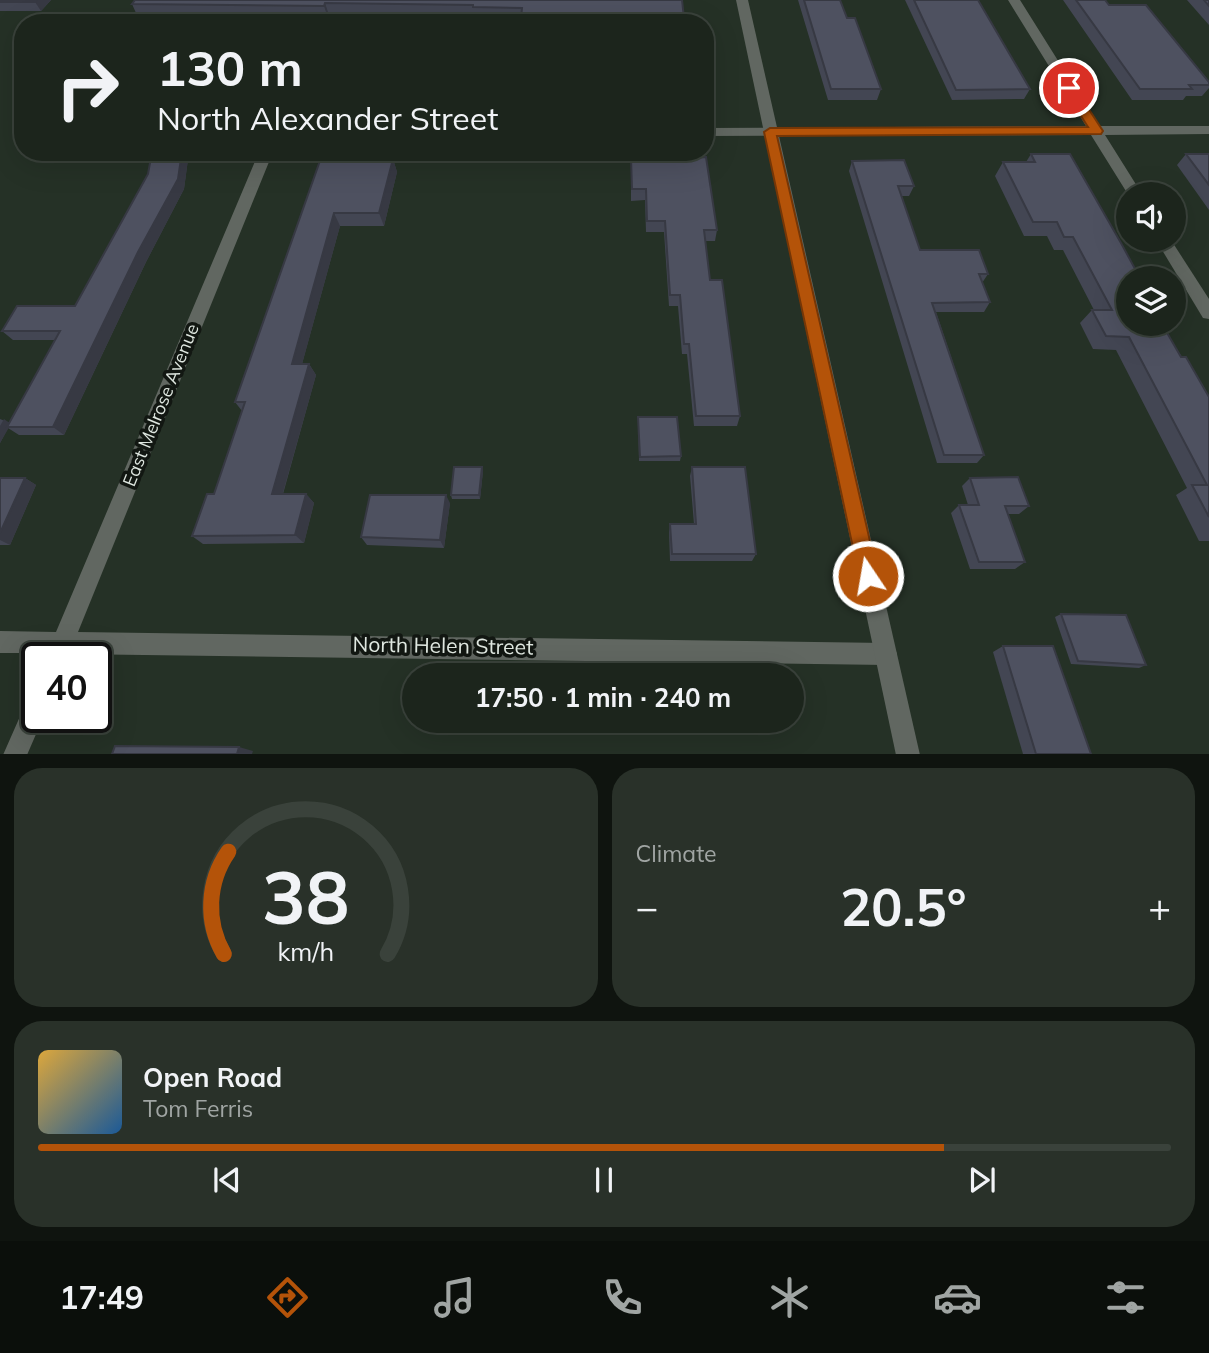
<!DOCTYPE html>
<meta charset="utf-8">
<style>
:root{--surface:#1c251c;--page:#293129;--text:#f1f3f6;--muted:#a0a5a3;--line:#3a423b;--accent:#b45309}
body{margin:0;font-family:Mulish,sans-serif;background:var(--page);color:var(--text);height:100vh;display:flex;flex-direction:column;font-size:26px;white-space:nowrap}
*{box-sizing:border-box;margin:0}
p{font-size:23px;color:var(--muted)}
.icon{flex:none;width:38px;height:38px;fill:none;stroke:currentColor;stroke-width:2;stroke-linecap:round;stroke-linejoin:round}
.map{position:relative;height:754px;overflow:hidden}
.details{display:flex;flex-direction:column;gap:14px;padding:14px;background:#0f140f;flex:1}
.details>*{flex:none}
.hud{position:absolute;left:14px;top:14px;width:700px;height:147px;border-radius:28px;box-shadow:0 7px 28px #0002,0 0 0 2px var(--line);background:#1c251c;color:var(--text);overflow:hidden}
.fabs{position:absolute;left:1116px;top:182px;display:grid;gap:14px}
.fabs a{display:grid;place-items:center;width:70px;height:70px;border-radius:50%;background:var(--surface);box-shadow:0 7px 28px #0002,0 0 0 2px var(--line);font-size:35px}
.speed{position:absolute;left:21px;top:642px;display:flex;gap:14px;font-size:35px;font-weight:700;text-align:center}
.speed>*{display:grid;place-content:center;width:91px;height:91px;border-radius:50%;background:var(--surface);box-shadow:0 7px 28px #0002,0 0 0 2px var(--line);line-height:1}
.speed .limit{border:4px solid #111;border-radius:10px;background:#fff;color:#111}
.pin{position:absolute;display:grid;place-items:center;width:60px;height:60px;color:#fff;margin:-30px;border:4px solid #fff;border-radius:50%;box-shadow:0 2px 7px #0007}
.me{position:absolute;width:77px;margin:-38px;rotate:348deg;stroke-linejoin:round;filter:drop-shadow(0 0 5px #0008)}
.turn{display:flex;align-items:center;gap:24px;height:147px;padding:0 28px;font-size:32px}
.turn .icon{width:91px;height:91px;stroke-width:2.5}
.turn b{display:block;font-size:49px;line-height:60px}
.big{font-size:52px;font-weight:700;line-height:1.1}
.details .card{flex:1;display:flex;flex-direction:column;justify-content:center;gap:10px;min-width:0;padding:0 24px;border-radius:28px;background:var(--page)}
.details .dial{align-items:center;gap:0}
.dial svg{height:182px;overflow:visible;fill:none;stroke:var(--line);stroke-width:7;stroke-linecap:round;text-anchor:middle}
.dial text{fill:var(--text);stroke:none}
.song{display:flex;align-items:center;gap:21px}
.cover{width:84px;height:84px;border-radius:10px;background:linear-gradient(135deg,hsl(40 70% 55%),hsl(210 70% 35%))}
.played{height:7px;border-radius:4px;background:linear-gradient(90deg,var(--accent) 80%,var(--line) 80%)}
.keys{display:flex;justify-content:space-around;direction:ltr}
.heat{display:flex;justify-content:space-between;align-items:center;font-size:38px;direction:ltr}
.details .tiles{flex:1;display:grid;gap:14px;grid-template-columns:1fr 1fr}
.card:last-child{grid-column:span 2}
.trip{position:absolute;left:402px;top:663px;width:402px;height:70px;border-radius:35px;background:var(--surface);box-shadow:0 7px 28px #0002,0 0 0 2px var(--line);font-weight:700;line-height:70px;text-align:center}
.menu{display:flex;height:112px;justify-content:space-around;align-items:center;background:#0b0f0b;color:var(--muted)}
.menu .icon{width:49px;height:49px}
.menu .selected{color:var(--accent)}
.menu b{font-size:32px;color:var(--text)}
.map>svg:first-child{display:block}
</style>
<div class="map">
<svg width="1209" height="755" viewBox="0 0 1209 755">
<rect width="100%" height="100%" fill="#253126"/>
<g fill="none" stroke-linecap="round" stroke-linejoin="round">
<g fill="#616761" fill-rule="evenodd">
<polygon points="1008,0 1020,0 1099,126 1209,126 1209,134 1105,135 1142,194 1129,196 1091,135 705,136 705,128 1086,126"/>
<polygon points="259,152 273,152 78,632 886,643 894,646 897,654 894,662 886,665 69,654 67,658 45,658 47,653 0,653 0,631 56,632"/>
<polygon points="1156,240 1171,240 1209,299 1209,319 1203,318"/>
<polygon points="37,693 37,718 43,718 27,755 3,755 29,696"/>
</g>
<polygon fill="#616761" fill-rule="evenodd" points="736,0 748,0 920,755 896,755"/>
</g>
<g fill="#434653">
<polygon points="0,0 51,0 41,11 0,11"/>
<polygon points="682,0 684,18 688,23 521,23 521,16 474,16 474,13 328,12 327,15 136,13 132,4"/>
<polygon points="798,0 840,0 847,18 881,89 877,100 828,100"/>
<polygon points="905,0 978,0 1030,89 1024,99 952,100"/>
<polygon points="1063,0 1105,0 1109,5 1209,82 1209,88 1202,96 1186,96 1183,100 1132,100"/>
<polygon points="1187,0 1209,0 1209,25"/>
<polygon points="152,152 189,152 184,189 146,262 64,435 19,435 8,428 0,443 0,419 10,423 55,340 13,340 2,331 75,306 148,174"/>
<polygon points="1031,154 1129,278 1209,397 1209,541 1199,541 1176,495 1187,488 1116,350 1093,349 1080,323 1092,310 1094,310 1063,250 1054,250 1047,236 1024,236 995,176 1003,162 1026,162"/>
<polygon points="1186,154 1209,154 1209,210 1177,165"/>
<polygon points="322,155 389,155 391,159 393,159 397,172 384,226 340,226 302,364 309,364 316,375 283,494 306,494 314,503 304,543 203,544 192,536 214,494 242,411 235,402"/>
<polygon points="631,158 717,230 715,241 705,241 710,280 740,416 737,426 694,426 687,354 682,354 678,306 669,306 664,232 646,232 645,200 631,201"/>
<polygon points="852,161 914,186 909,196 901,196 920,250 988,274 982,283 990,302 984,312 936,312 984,455 977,463 937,463 849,171"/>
<polygon points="638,417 681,456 680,461 639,461"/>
<polygon points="482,467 483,471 480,499 452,499 451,495"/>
<polygon points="692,467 756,554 752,561 670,561 669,532 670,524 694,524 690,476"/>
<polygon points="0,478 25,478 36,485 10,545 0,545"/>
<polygon points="970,478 1029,506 1019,514 1008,514 1025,562 1015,569 970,569 951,513 959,505 968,505 962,486"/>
<polygon points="450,503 444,548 367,545 361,537"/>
<polygon points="1061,614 1146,665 1139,668 1071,664 1055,617"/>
<polygon points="1003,646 1091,754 1023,754 993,652"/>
</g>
<g fill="#373943">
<polygon points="36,0 51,0 41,11 35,2"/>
<polygon points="325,3 328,12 327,15 324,6"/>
<polygon points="182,152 189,152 184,189 146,262 64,435 53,427"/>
<polygon points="389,155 392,164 393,159 397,172 384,226 379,213"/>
<polygon points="334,213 340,226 299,375 292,364"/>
<polygon points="309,364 316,375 280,503 272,494"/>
<polygon points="4,419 11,424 0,443 0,426"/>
<polygon points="482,467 483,471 480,499 479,495"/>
<polygon points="25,478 36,485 10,545 0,540 0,533"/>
<polygon points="306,494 314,503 304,543 295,535"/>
<polygon points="446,495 450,503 444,548 440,540"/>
<polygon points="239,747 253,751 252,754 237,754"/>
</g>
<g fill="#4e5160" stroke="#373943" stroke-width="2">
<polygon points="0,0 36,0 35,2 0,2"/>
<polygon points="135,0 682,0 684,18 687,18 688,23 585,23 585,19 521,18 522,8 473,7 473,5 325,3 324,6 132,4"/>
<polygon points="804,0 840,0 847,18 855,18 881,89 831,89"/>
<polygon points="914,0 978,0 1030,89 956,90"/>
<polygon points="1076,0 1105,0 1109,5 1146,5 1209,82 1209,85 1189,85 1192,89 1140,89"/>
<polygon points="1204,0 1209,0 1209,6"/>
<polygon points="152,152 182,152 178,179 138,252 53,427 7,427 60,331 2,331 17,306 75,306 148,174"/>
<polygon points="1031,154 1070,154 1121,243 1140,278 1129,278 1129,324 1162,324 1181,357 1186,357 1209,397 1209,517 1192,485 1207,485 1129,337 1106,336 1092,310 1112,310 1073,237 1064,237 1057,222 1033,222 1003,162 1035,162"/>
<polygon points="1186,154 1209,154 1209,185"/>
<polygon points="322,155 389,155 388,159 393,159 379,213 334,213 292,364 309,364 272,494 306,494 295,535 192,536 207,494 214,494 245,402 235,402"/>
<polygon points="706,157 717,230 704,230 710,280 722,280 740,416 696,416 689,344 684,344 680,295 670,295 665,221 647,221 646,189 632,189 631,158"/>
<polygon points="904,160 914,186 898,186 920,250 979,250 988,274 979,274 990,302 932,303 984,455 944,455 852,161"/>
<polygon points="638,417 677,417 681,456 640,457"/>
<polygon points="454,467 482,467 479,495 451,495"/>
<polygon points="692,467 745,467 756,554 672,554 670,524 696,524"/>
<polygon points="1018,477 1029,506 1005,506 1025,562 979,562 959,505 979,505 970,478"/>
<polygon points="0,478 25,478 0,533"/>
<polygon points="370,495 446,495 440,540 361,537"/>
<polygon points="1061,614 1126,615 1146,665 1078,661"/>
<polygon points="1003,646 1053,646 1091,754 1036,754"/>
<polygon points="115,746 239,747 237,754 112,754"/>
</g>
<polygon fill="#b45309" stroke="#753606" stroke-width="2" points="1065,85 1073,85 1103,131 1101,134 777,136 878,576 875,582 868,585 861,582 859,576 764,132 770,128 1088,127 1063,88"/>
<g text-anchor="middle" stroke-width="7" stroke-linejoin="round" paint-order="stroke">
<g font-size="18" fill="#dfe7e0" stroke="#121712">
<text transform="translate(161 405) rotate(-68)" y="6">East Melrose Avenue</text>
</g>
<g font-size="21" fill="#dfe7e0" stroke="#121712">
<text transform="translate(443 646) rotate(1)" y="7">North Helen Street</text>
</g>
</g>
</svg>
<div class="fabs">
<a><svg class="icon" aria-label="sound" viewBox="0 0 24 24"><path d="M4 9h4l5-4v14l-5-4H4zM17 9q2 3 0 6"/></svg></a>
<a><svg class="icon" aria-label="layers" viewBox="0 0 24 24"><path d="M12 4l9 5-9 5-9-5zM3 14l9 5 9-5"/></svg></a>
</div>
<div class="speed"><div class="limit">40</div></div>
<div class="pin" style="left:1069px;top:88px;background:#d93025"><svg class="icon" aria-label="arrive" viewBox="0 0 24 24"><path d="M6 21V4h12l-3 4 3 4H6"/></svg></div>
<svg class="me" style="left:868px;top:576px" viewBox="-20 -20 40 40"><circle r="17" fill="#b45309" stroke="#fff" stroke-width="3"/><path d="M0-11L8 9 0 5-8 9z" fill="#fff"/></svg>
<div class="trip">17:50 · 1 min · 240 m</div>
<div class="hud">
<div class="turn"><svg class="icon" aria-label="right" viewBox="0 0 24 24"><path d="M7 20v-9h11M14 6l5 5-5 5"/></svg><div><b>130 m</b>North Alexander Street</div></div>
</div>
</div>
<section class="details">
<div class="tiles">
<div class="card dial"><svg viewBox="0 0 100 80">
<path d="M14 69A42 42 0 1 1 86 69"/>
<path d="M14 69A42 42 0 0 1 16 24" stroke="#b45309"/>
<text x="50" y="56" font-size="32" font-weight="700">38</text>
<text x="50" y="72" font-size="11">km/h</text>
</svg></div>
<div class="card"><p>Climate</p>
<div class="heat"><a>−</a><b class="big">20.5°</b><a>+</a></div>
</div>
<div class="card">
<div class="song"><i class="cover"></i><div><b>Open Road</b><p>Tom Ferris</p></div></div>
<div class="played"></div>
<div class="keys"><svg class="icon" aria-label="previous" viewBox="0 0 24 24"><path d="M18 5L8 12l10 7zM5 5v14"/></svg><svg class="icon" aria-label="pause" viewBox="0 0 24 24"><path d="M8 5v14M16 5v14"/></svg><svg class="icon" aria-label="next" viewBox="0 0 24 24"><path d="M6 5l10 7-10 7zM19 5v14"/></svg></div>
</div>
</div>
</section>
<nav class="menu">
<b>17:49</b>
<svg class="icon selected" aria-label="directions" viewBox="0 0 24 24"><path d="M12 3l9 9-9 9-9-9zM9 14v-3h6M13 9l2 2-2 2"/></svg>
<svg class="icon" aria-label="music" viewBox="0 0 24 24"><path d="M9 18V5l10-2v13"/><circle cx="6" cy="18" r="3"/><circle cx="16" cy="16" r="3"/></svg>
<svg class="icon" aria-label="phone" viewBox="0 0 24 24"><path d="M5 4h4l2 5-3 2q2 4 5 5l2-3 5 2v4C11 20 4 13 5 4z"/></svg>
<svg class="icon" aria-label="climate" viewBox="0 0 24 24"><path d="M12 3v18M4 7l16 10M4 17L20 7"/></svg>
<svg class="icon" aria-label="car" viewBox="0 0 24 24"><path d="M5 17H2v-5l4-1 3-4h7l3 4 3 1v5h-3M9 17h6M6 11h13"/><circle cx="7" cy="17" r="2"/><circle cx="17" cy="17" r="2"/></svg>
<svg class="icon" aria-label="filters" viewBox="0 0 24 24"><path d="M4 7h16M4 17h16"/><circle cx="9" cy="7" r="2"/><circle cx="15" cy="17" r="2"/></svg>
</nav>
